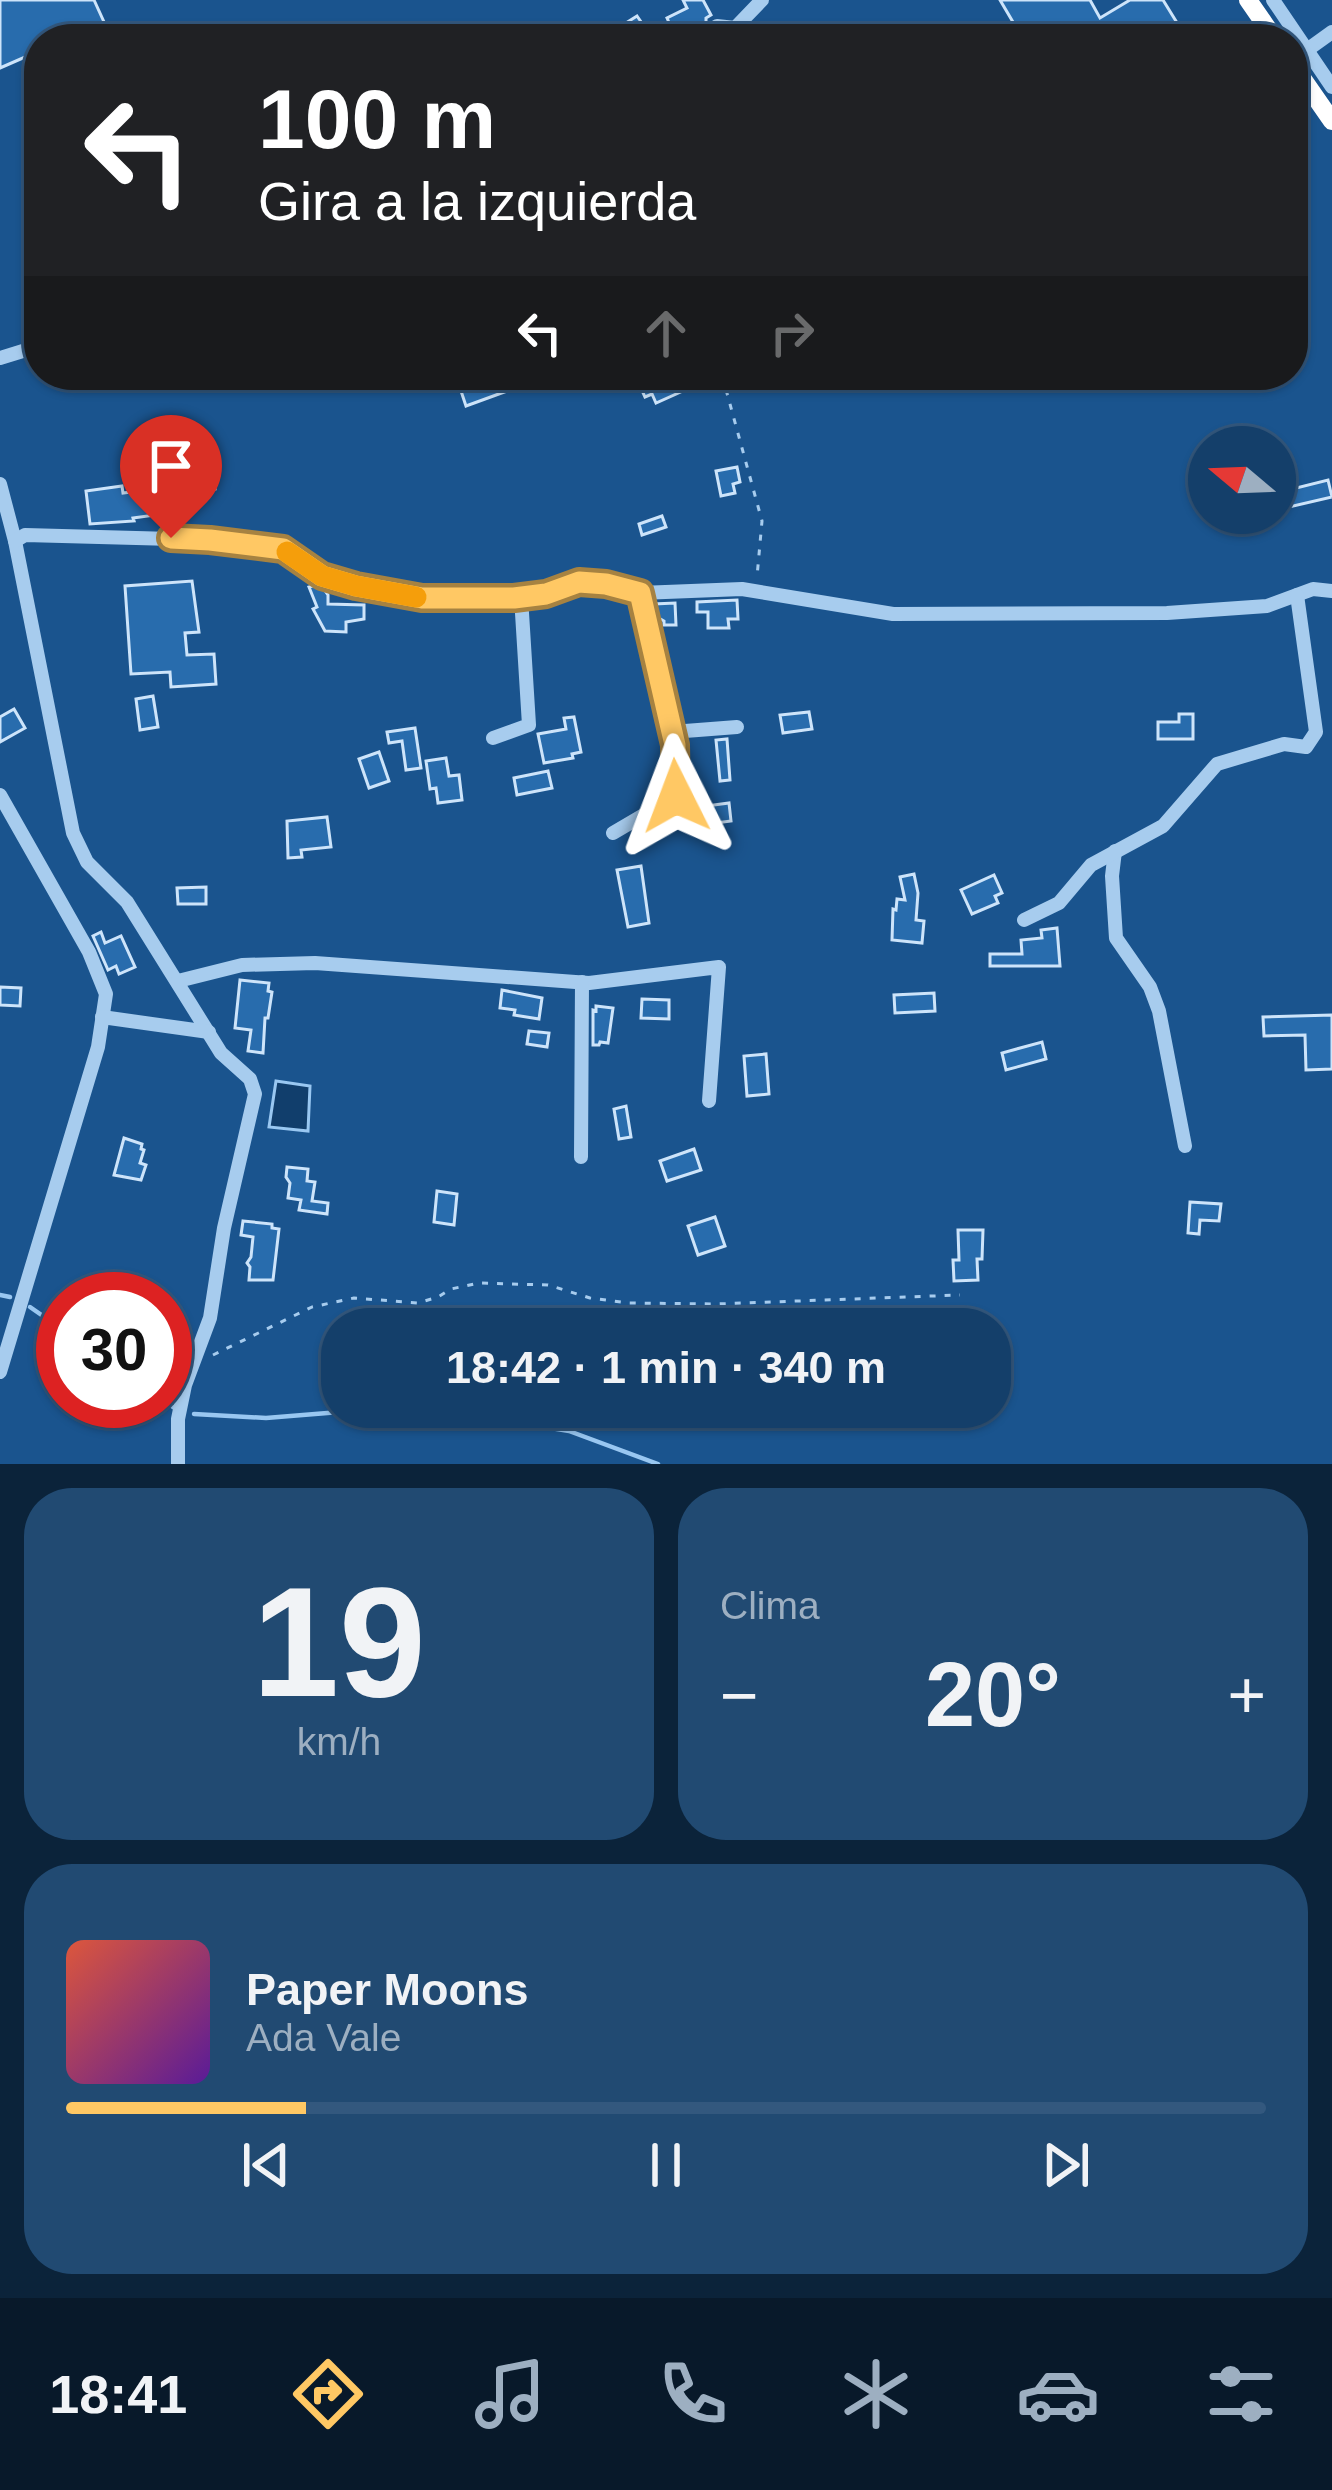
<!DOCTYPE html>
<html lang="es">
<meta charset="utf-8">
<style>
:root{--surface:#143f6a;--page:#214a72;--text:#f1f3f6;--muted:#9dafc1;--line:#33587e;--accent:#ffc864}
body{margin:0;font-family:Arial,sans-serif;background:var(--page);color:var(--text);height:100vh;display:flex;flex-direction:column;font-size:45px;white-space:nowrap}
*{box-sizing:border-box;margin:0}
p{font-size:39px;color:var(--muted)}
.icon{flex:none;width:66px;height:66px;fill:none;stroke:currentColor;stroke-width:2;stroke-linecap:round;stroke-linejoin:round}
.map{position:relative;height:1464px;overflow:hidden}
.panel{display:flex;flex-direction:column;gap:24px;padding:24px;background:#0b233a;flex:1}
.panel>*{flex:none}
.banner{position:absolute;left:24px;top:24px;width:1284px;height:366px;border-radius:48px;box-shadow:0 3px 9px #0004,0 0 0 3px var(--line);background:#202124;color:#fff;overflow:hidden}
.needle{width:78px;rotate:289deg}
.controls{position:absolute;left:1188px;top:426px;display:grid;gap:24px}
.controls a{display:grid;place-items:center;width:108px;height:108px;border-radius:50%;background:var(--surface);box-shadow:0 3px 9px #0004,0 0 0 3px var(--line);font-size:60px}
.speed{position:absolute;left:36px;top:1272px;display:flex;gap:24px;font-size:60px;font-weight:700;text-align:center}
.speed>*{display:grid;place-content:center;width:156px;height:156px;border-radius:50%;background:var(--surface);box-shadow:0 3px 9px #0004,0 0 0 3px var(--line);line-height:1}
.speed .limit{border:18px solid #d22;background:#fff;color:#111}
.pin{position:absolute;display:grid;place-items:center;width:102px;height:102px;color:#fff;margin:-123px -51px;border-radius:50% 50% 50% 0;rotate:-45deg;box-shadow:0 0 12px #0007}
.pin .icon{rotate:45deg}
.me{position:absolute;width:132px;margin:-66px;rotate:357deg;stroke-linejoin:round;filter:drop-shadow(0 0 9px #0008)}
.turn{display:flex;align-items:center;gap:42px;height:252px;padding:0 36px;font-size:54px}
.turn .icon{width:156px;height:156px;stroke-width:2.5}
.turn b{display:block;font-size:84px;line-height:102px}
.lanes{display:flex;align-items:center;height:114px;padding:0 36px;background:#0003;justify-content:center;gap:60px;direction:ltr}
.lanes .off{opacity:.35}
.big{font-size:90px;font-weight:700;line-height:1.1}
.panel .widget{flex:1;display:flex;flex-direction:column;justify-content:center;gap:18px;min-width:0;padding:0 42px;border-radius:48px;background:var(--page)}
.panel .dial{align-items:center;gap:0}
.dial b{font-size:156px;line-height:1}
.song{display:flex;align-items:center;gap:36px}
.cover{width:144px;height:144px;border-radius:18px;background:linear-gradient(135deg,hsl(10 70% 55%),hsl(270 70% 35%))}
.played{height:12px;border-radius:6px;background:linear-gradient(90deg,var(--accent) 20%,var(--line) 20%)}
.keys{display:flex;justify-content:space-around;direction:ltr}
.heat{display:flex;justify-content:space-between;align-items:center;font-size:66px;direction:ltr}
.panel .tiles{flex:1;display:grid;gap:24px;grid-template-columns:1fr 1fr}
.widget:last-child{grid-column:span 2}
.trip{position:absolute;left:321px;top:1308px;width:690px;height:120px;border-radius:48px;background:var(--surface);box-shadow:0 3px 9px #0004,0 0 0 3px var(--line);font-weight:700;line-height:120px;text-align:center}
.tabs{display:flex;height:192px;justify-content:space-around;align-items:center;background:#08192a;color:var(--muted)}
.tabs .icon{width:84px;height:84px}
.tabs .active{color:var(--accent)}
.tabs b{font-size:54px;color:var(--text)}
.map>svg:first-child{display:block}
</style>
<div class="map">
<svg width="1332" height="1464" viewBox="0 0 1332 1464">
<rect width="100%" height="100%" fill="#1a548e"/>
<polygon fill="#113e6c" stroke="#99c7f1" stroke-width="3" points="276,1081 310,1086 308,1131 269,1127"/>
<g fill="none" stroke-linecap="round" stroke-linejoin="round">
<g stroke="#99c7f1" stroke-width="4.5">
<polyline points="0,1295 10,1297"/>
<polyline points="30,1307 63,1330"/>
<polyline points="165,1401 173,1407"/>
<polyline points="422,1407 569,1431 658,1464"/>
<polyline points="194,1414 266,1418 401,1407"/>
</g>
</g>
<g fill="#286cad" stroke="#cde4fa" stroke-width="3">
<polygon points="0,0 94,0 104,22 65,39 39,39 39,51 0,68"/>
<polygon points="683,0 703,0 711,15 706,18 706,29 717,39 653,39 672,29 667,18 687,8"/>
<polygon points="1000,0 1090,0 1100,18 1130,0 1163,0 1187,39 1023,39"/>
<polygon points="637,16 653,39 625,39 618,28"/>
<polygon points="501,375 507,391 466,406 460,388"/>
<polygon points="635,375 679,375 685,390 656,403 652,394 645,397"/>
<polygon points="737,467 740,482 733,484 735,493 721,496 716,471"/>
<polygon points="212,473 215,489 205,491 206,496 196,500 177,504 177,512 133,518 134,521 90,524 86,491 122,486 123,493 147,490 147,485"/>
<polygon points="1328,480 1332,497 1289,507 1286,494 1293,492 1292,489"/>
<polygon points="662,516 666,527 642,535 639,524"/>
<polygon points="192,581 199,632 185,633 187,655 214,654 216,684 171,687 170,672 131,674 125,586"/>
<polygon points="316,585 323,588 328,595 328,604 364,605 364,619 346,622 346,632 325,631 313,609 317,607 309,587"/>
<polygon points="737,600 738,619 728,619 729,628 708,628 708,612 697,612 697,602"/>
<polygon points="675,603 676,625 664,625 664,621 657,617 654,604"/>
<polygon points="153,696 158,727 140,730 136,699"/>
<polygon points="14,709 25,728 0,742 0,717"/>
<polygon points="809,712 812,729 783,733 780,715"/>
<polygon points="1179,714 1193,714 1193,739 1158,739 1158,722 1179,722"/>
<polygon points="574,717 581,752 572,754 573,758 544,763 538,734 566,729 564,718"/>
<polygon points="415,728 421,768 406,770 402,741 389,743 387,732"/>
<polygon points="727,739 730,780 720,781 716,740"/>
<polygon points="379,752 389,781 369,788 359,759"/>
<polygon points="446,758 449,776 459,775 462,800 438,803 436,788 430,789 426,761"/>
<polygon points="548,771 552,788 517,795 514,778"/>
<polygon points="729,803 731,821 693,826 691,808"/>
<polygon points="327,817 331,847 301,850 302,857 288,858 287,821"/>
<polygon points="641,866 649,923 628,927 617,870"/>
<polygon points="914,874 918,893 916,920 924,921 922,943 892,940 893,909 896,910 897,899 905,900 900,877"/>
<polygon points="994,875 1002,893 995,896 998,903 972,914 961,890"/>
<polygon points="206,887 206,904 178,904 177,888"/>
<polygon points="1057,928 1060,966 990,966 990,954 1022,954 1021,940 1042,938 1041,930"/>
<polygon points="101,932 105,943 121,936 135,967 119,974 116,966 108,970 93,936"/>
<polygon points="240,980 269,983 268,991 272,992 268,1018 265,1018 263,1053 248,1051 251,1030 235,1028"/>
<polygon points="0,987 21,988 20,1006 0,1005"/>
<polygon points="502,990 542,998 539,1019 514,1015 515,1010 500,1008"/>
<polygon points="934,993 935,1011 895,1013 894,995"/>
<polygon points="642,999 669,1000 669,1019 641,1018"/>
<polygon points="596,1006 613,1008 608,1043 600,1042 599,1045 593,1045 593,1010 596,1011"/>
<polygon points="1332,1015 1332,1069 1306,1070 1305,1035 1264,1036 1263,1017"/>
<polygon points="529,1031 549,1033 547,1047 527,1044"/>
<polygon points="1042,1042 1046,1059 1006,1070 1002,1053"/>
<polygon points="766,1054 769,1094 747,1096 744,1056"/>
<polygon points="626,1106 631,1137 619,1139 614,1109"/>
<polygon points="124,1138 142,1144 141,1149 144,1150 140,1163 146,1165 141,1180 114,1175"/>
<polygon points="694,1149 701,1170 667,1181 660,1161"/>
<polygon points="287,1167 308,1169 307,1181 315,1182 312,1201 328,1203 327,1214 299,1210 301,1200 288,1198 290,1183 286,1177"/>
<polygon points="437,1191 457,1194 454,1225 434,1222"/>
<polygon points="1190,1202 1221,1204 1219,1221 1200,1220 1199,1234 1188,1233"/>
<polygon points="715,1217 725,1246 698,1255 688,1226"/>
<polygon points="243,1221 272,1224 272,1228 279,1229 273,1280 249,1280 250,1267 247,1263 251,1257 253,1237 241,1235"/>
<polygon points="958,1230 983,1230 982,1259 977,1259 978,1280 954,1281 953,1260 959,1260"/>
</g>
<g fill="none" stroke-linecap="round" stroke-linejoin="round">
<g stroke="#a7ccee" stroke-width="3" stroke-dasharray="6 9" stroke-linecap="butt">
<polyline points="722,375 762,521 757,577"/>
<polyline points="213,1355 312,1307 354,1298 418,1303 438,1297 451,1289 479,1283 548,1285 590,1298 629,1303 716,1304 960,1295"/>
</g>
<g stroke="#a7ccee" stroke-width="14">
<polyline points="1273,0 1332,87"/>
<polyline points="717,26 735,28 762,0"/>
<polyline points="466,39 468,37"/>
<polyline points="1307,50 1332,32"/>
<polyline points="0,358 39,346"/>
<polyline points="0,484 15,541 73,833 87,862 127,902 221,1053 250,1079 255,1094 224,1228 210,1318 185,1385 178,1419 178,1464"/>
<polyline points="15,541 25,535 210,540 283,549 322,576 356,586 421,598 514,598 546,594 579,582 606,584 640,593 742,589 893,614 1167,613 1267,606 1313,589 1332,591"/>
<polyline points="672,732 737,727"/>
<polyline points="493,738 529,725 521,597"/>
<polyline points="0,795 89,952 106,994 98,1047 0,1372"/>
<polyline points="613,833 676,796 675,745 640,593"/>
<polyline points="1115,851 1112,876 1116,938 1150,987 1159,1011 1185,1146"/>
<polyline points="1024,920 1059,903 1091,865 1163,826 1217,764 1284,744 1306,747 1316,732 1297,595"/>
<polyline points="178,981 242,965 315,963 589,983 719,967 709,1101"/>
<polyline points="102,1017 209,1032"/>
<polyline points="581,1157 582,982"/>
</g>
<g stroke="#fff" stroke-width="18">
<polyline points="1248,0 1275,39"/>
<polyline points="1293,65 1332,121"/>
</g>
</g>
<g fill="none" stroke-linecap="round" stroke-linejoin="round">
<g stroke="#a68241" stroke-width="30">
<polyline id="route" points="171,538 210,540 283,549 322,576 356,586 422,598 514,598 546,594 579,582 606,584 640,593 675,745 676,796"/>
</g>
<use href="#route" stroke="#ffc864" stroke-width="21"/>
<polyline stroke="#f59e0b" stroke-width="21" points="287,552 322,576 356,586 416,597"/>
</g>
</svg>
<div class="controls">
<a><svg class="needle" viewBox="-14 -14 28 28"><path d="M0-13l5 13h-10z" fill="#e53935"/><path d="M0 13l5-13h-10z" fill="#9dafc1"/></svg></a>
</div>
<div class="speed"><div class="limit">30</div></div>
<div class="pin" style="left:171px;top:538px;background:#d93025"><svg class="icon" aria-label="arrive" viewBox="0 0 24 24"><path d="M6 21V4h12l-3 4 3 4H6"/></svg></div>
<svg class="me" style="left:676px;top:796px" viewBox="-20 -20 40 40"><path d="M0-17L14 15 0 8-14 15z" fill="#ffc864" stroke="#fff" stroke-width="4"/></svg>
<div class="trip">18:42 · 1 min · 340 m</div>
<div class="banner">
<div class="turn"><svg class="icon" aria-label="left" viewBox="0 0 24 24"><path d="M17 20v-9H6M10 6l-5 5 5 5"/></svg><div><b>100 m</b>Gira a la izquierda</div></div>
<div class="lanes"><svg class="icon" aria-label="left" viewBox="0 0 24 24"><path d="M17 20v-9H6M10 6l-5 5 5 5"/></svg><svg class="icon off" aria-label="ahead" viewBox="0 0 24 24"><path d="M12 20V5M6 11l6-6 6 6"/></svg><svg class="icon off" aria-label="right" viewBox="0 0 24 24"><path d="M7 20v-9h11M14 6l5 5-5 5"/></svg></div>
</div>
</div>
<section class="panel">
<div class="tiles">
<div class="widget dial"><b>19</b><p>km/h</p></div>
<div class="widget"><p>Clima</p>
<div class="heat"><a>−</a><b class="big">20°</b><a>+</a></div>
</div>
<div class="widget">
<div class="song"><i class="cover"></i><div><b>Paper Moons</b><p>Ada Vale</p></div></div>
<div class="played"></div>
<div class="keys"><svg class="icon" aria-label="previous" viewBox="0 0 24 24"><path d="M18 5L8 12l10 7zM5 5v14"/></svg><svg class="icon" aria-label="pause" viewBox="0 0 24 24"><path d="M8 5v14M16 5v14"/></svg><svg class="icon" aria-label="next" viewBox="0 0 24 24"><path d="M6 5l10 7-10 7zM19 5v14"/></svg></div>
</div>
</div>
</section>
<nav class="tabs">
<b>18:41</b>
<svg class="icon active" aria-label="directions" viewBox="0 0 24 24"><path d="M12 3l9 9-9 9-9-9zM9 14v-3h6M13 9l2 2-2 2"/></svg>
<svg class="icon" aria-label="music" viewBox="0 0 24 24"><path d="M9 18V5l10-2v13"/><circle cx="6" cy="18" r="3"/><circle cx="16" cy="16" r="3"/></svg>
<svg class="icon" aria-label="phone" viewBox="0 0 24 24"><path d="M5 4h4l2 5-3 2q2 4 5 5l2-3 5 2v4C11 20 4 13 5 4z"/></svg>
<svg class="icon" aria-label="climate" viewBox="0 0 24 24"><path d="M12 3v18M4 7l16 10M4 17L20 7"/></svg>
<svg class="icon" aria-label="car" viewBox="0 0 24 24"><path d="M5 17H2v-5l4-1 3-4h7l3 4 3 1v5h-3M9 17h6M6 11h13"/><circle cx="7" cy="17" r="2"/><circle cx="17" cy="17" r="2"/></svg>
<svg class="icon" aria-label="filters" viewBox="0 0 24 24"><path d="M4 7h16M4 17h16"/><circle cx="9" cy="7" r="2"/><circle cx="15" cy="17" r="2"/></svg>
</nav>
